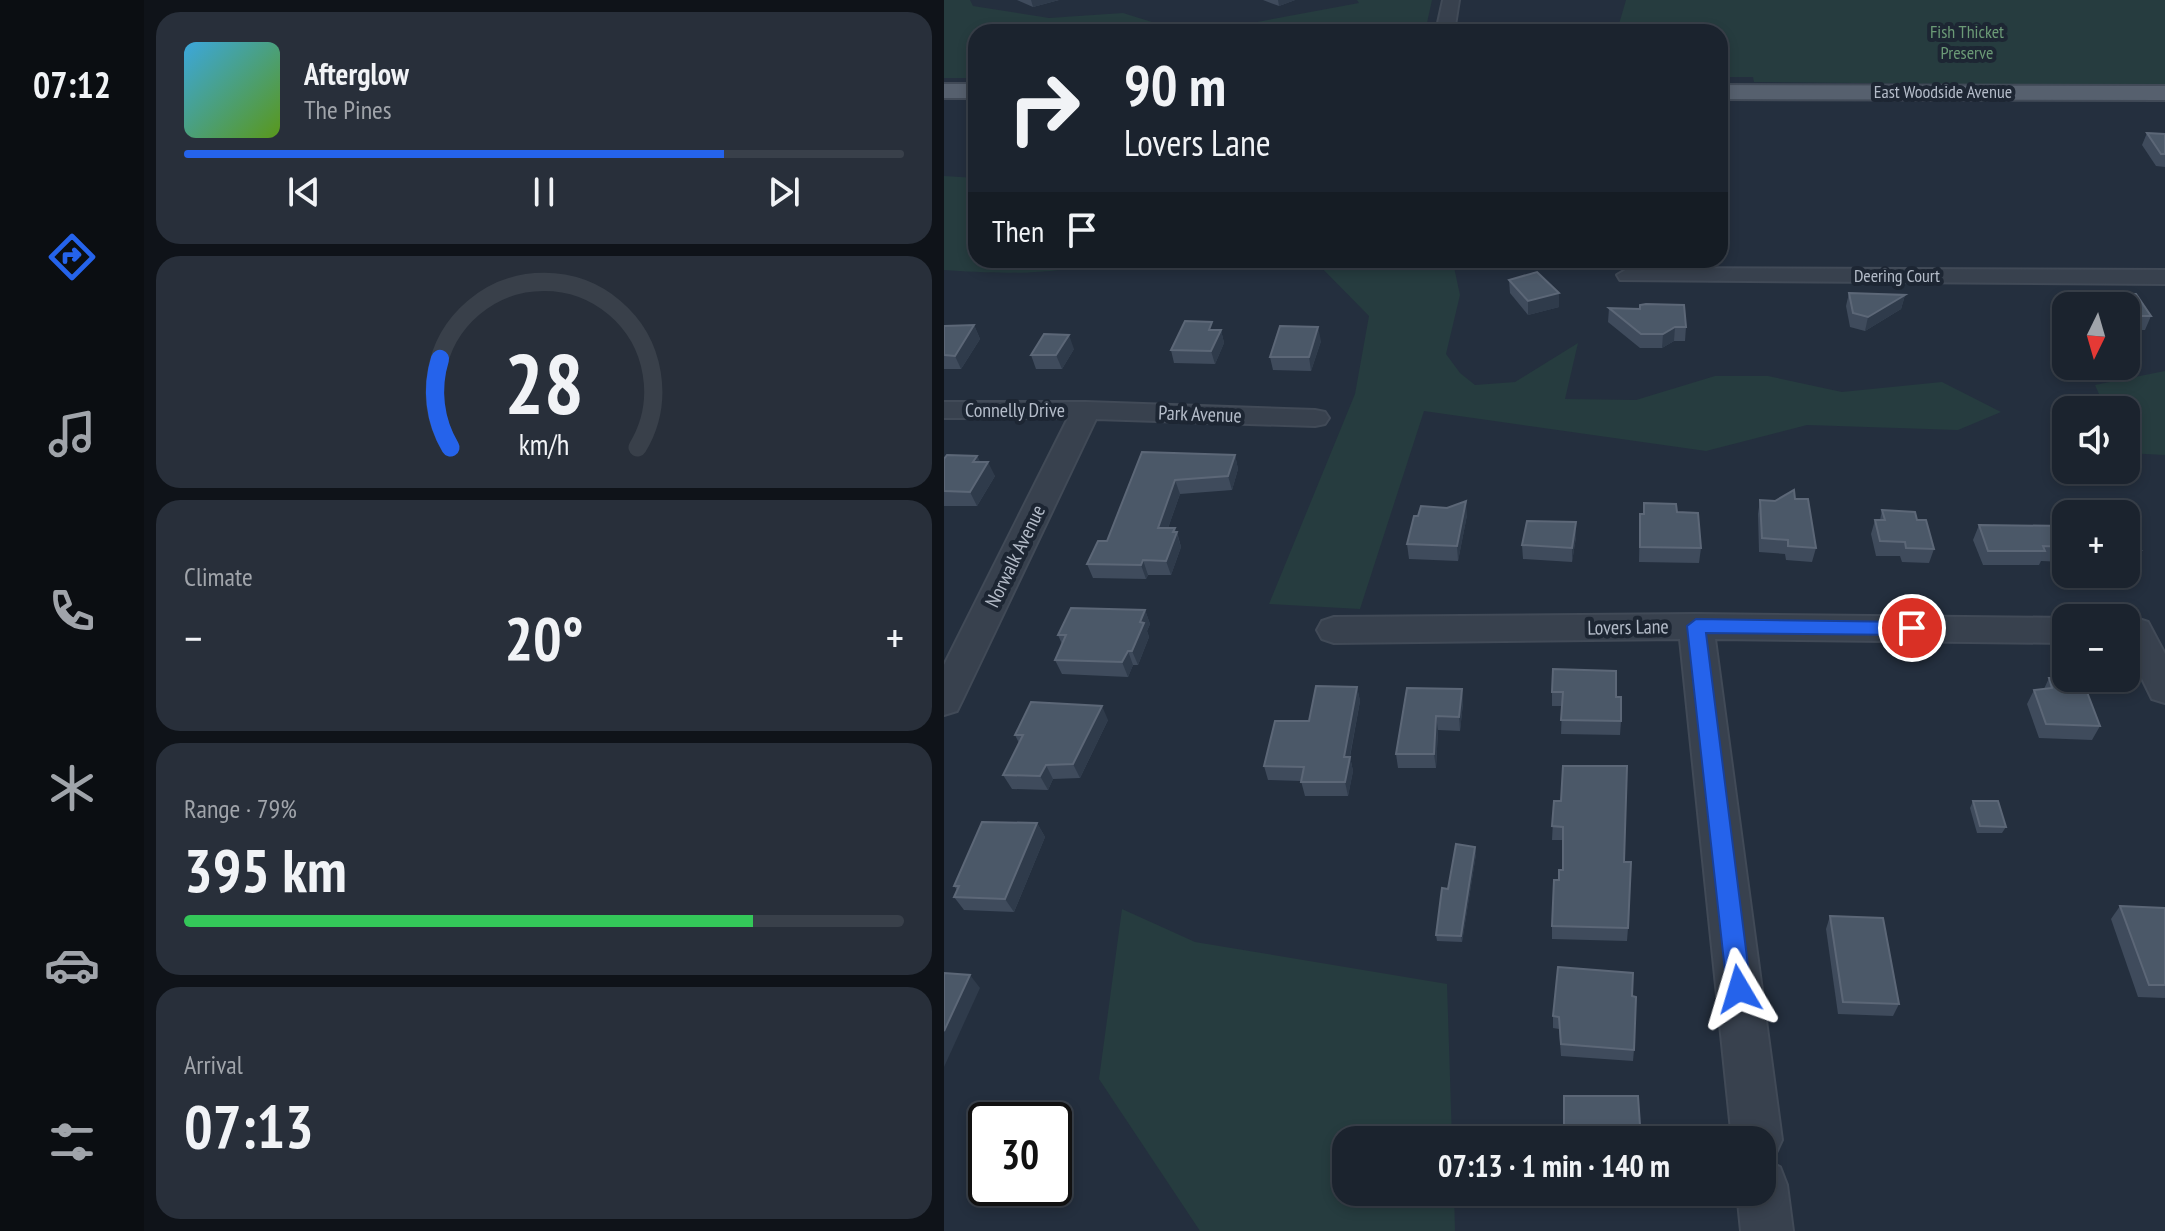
<!DOCTYPE html>
<meta charset="utf-8">
<style>
:root{--surface:#1b232e;--page:#282f3a;--text:#f1f3f6;--muted:#a0a4aa;--line:#39404a;--accent:#2563eb}
body{margin:0;font-family:"PT Sans Narrow",sans-serif;background:var(--page);color:var(--text);height:100vh;display:flex;flex-direction:column;font-size:30px;white-space:nowrap}
*{box-sizing:border-box;margin:0}
p{font-size:26px;color:var(--muted)}
.icon{flex:none;width:44px;height:44px;fill:none;stroke:currentColor;stroke-width:2;stroke-linecap:round;stroke-linejoin:round}
.map{position:relative;flex:1;overflow:hidden}
.panel{display:flex;flex-direction:column;gap:12px;padding:12px;background:#0f1319;width:800px}
.panel>*{flex:none}
.banner{position:absolute;left:24px;top:24px;width:760px;height:244px;border-radius:24px;box-shadow:0 4px 12px #0003,0 0 0 2px var(--line);background:#1b232e;color:var(--text);overflow:hidden}
.needle{width:52px;rotate:185deg}
.buttons{position:absolute;left:1108px;top:292px;display:grid;gap:16px}
.buttons a{display:grid;place-items:center;width:88px;height:88px;border-radius:16px;background:var(--surface);box-shadow:0 4px 12px #0003,0 0 0 2px var(--line);font-size:40px}
.speed{position:absolute;left:24px;top:1102px;display:flex;gap:16px;font-size:40px;font-weight:700;text-align:center}
.speed>*{display:grid;place-content:center;width:104px;height:104px;border-radius:50%;background:var(--surface);box-shadow:0 4px 12px #0003,0 0 0 2px var(--line);line-height:1}
.speed .limit{border:4px solid #111;border-radius:12px;background:#fff;color:#111}
.pin{position:absolute;display:grid;place-items:center;width:68px;height:68px;color:#fff;margin:-34px;border:4px solid #fff;border-radius:50%;box-shadow:0 2px 8px #0007}
.me{position:absolute;width:88px;margin:-44px;rotate:353deg;stroke-linejoin:round;filter:drop-shadow(0 0 6px #0008)}
.turn{display:flex;align-items:center;gap:28px;height:168px;padding:0 24px;font-size:36px}
.turn .icon{width:104px;height:104px;stroke-width:2.5}
.turn b{display:block;font-size:56px;line-height:68px}
.then{display:flex;align-items:center;height:76px;padding:0 24px;background:#0003;gap:16px;font-size:30px}
.big{font-size:60px;font-weight:700;line-height:1.1}
.panel .tile{flex:1;display:flex;flex-direction:column;justify-content:center;gap:12px;min-width:0;padding:0 28px;border-radius:24px;background:var(--page)}
.panel .dial{align-items:center;gap:0}
.dial svg{height:208px;overflow:visible;fill:none;stroke:var(--line);stroke-width:7;stroke-linecap:round;text-anchor:middle}
.dial text{fill:var(--text);stroke:none}
.song{display:flex;align-items:center;gap:24px}
.cover{width:96px;height:96px;border-radius:12px;background:linear-gradient(135deg,hsl(200 70% 55%),hsl(90 70% 35%))}
.played{height:8px;border-radius:4px;background:linear-gradient(90deg,var(--accent) 75%,var(--line) 75%)}
.keys{display:flex;justify-content:space-around;direction:ltr}
.heat{display:flex;justify-content:space-between;align-items:center;font-size:44px;direction:ltr}
.charge{height:12px;border-radius:6px;background:linear-gradient(90deg,#34c759 79%,var(--line) 0)}
.trip{position:absolute;left:388px;top:1126px;width:444px;height:80px;border-radius:24px;background:var(--surface);box-shadow:0 4px 12px #0003,0 0 0 2px var(--line);font-weight:700;line-height:80px;text-align:center}
main{display:flex;flex:1;min-height:0}
.tab-bar{display:flex;flex-direction:column;width:144px;justify-content:space-around;align-items:center;background:#0b0e12;color:var(--muted)}
.tab-bar .icon{width:56px;height:56px}
.tab-bar .on{color:var(--accent)}
.tab-bar b{font-size:36px;color:var(--text)}
.map>svg:first-child{display:block}
</style>
<main>
<nav class="tab-bar">
<b>07:12</b>
<svg class="icon on" aria-label="directions" viewBox="0 0 24 24"><path d="M12 3l9 9-9 9-9-9zM9 14v-3h6M13 9l2 2-2 2"/></svg>
<svg class="icon" aria-label="music" viewBox="0 0 24 24"><path d="M9 18V5l10-2v13"/><circle cx="6" cy="18" r="3"/><circle cx="16" cy="16" r="3"/></svg>
<svg class="icon" aria-label="phone" viewBox="0 0 24 24"><path d="M5 4h4l2 5-3 2q2 4 5 5l2-3 5 2v4C11 20 4 13 5 4z"/></svg>
<svg class="icon" aria-label="climate" viewBox="0 0 24 24"><path d="M12 3v18M4 7l16 10M4 17L20 7"/></svg>
<svg class="icon" aria-label="car" viewBox="0 0 24 24"><path d="M5 17H2v-5l4-1 3-4h7l3 4 3 1v5h-3M9 17h6M6 11h13"/><circle cx="7" cy="17" r="2"/><circle cx="17" cy="17" r="2"/></svg>
<svg class="icon" aria-label="filters" viewBox="0 0 24 24"><path d="M4 7h16M4 17h16"/><circle cx="9" cy="7" r="2"/><circle cx="15" cy="17" r="2"/></svg>
</nav>
<section class="panel">
<div class="tile">
<div class="song"><i class="cover"></i><div><b>Afterglow</b><p>The Pines</p></div></div>
<div class="played"></div>
<div class="keys"><svg class="icon" aria-label="previous" viewBox="0 0 24 24"><path d="M18 5L8 12l10 7zM5 5v14"/></svg><svg class="icon" aria-label="pause" viewBox="0 0 24 24"><path d="M8 5v14M16 5v14"/></svg><svg class="icon" aria-label="next" viewBox="0 0 24 24"><path d="M6 5l10 7-10 7zM19 5v14"/></svg></div>
</div>
<div class="tile dial"><svg viewBox="0 0 100 80">
<path d="M14 69A42 42 0 1 1 86 69"/>
<path d="M14 69A42 42 0 0 1 10 35" stroke="#2563eb"/>
<text x="50" y="56" font-size="32" font-weight="700">28</text>
<text x="50" y="72" font-size="11">km/h</text>
</svg></div>
<div class="tile"><p>Climate</p>
<div class="heat"><a>−</a><b class="big">20°</b><a>+</a></div>
</div>
<div class="tile"><p>Range · 79%</p><b class="big">395 km</b><div class="charge"></div></div>
<div class="tile"><p>Arrival</p><b class="big">07:13</b></div>
</section>
<div class="map">
<svg width="1221" height="1231" viewBox="0 0 1221 1231">
<rect width="100%" height="100%" fill="#242f3e"/>
<g fill="#263c3f">
<polygon points="0,0 26,0 29,6 105,18 179,13 240,32 32,32 32,78 0,78"/>
<polygon points="413,0 488,0 481,32 259,32 415,3"/>
<polygon points="682,0 1221,0 1221,86 810,82 809,77 776,77 776,32 530,32 543,26 675,24"/>
<path d="M0,176L32,178V260H157C115,277 46,273 0,270Z"/>
<polygon points="370,260 513,260 510,267 516,295 502,354 516,373 531,385 571,382 634,343 621,399 692,400 771,376 824,376 898,392 998,382 1057,412 1014,430 863,425 762,451 480,411 416,609 325,604 411,394 425,316"/>
<polygon points="1221,371 1221,455 1182,453 1182,410 1162,410 1151,385"/>
<polygon points="178,909 251,942 503,984 508,1140 402,1140 402,1192 510,1192 511,1231 256,1231 155,1079"/>
</g>
<g fill="none" stroke-linecap="round" stroke-linejoin="round">
<g stroke="#414a57" stroke-width="4">
<g id="minor">
<polygon points="499,0 515,0 510,32 492,32"/>
<polygon points="685,268 1221,270 1221,284 676,280 673,275"/>
<polygon points="0,402 142,402 371,410 381,412 385,418 381,424 371,426 152,419 18,701 13,711 0,715 0,665 124,418 0,418"/>
<polygon points="752,614 1124,618 1122,643 771,639 838,1140 830,1157 821,1161 836,1167 843,1185 849,1231 797,1231 793,1192 818,1192 818,1140 788,1140 736,639 390,643 378,639 373,630 378,621 390,617"/>
<polygon points="1192,618 1204,622 1221,654 1221,703 1208,699 1182,646 1182,621"/>
</g>
</g>
<g stroke="#414a57" stroke-width="4">
<g id="major">
<rect x="0" y="84" width="32" height="14"/>
<polygon points="776,85 1221,86 1221,100 776,99"/>
</g>
</g>
<use href="#minor" fill="#38414e" fill-rule="evenodd"/>
<use href="#major" fill="#56606e" fill-rule="evenodd"/>
</g>
<g fill="#3f4b5c">
<polygon points="73,0 115,0 89,7"/>
<polygon points="319,0 351,0 335,6"/>
<polygon points="1203,133 1221,134 1221,167 1212,166 1198,145"/>
<polygon points="565,280 615,307 584,315 566,293"/>
<polygon points="905,293 961,295 957,309 921,331 906,327 902,306"/>
<polygon points="1149,293 1192,294 1207,316 1201,330 1182,330 1182,306 1144,306"/>
<polygon points="665,308 742,327 741,341 730,341 718,348 696,348 664,322"/>
<polygon points="30,325 36,339 17,369 0,369 0,326"/>
<polygon points="270,330 277,330 280,343 271,364 230,363 227,350"/>
<polygon points="377,341 367,371 329,370 326,357"/>
<polygon points="130,349 118,369 92,369 87,355"/>
<polygon points="198,452 291,455 294,469 288,490 236,494 224,528 233,532 237,547 227,575 204,575 202,579 149,578 143,564 163,541"/>
<polygon points="33,456 36,462 51,476 33,506 0,506 0,459"/>
<polygon points="851,499 872,548 868,562 842,560 841,554 815,552 814,514 816,500 831,501"/>
<polygon points="700,503 733,512 757,548 755,563 695,562 696,514 699,514"/>
<polygon points="938,510 973,520 990,549 985,563 958,562 956,556 932,556 927,534 931,520 936,520"/>
<polygon points="523,515 514,561 465,559 463,544"/>
<polygon points="1035,525 1122,526 1122,562 1097,561 1095,565 1039,565 1029,540"/>
<polygon points="1182,527 1197,550 1190,564 1182,564"/>
<polygon points="632,537 628,562 579,559 578,545"/>
<polygon points="201,610 206,624 203,631 205,637 194,665 189,665 184,677 118,674 111,660 118,644 114,635"/>
<polygon points="1105,678 1156,726 1148,740 1095,738 1083,704 1090,690 1100,689"/>
<polygon points="413,687 416,701 406,757 409,771 404,796 361,796 357,781 324,780 320,766 365,721"/>
<polygon points="518,689 519,703 516,731 494,730 492,768 454,768 452,754"/>
<polygon points="608,692 672,697 677,721 676,735 617,734 618,706 608,706"/>
<polygon points="164,720 136,778 109,779 104,790 68,789 59,775 75,743 71,735"/>
<polygon points="610,801 680,862 684,928 683,941 608,939 608,926 615,880 619,870 619,840 608,840"/>
<polygon points="1029,801 1062,827 1058,833 1033,833 1026,808"/>
<polygon points="93,823 101,837 70,912 20,910 10,897 13,890 10,886"/>
<polygon points="531,847 532,854 518,942 493,941 492,935 504,889"/>
<polygon points="1176,906 1221,908 1221,998 1194,997 1167,919"/>
<polygon points="886,916 955,1004 949,1016 894,1014 882,929"/>
<polygon points="688,996 690,1050 689,1061 617,1056 615,1029 609,1028 609,1016"/>
<polygon points="608,1192 700,1192 698,1200 608,1201"/>
</g>
<g fill="#2f3b4b">
<polygon points="87,0 115,0 89,7"/>
<polygon points="334,0 351,0 335,6"/>
<polygon points="615,293 615,307 584,315 584,301"/>
<polygon points="961,295 957,309 921,331 924,317"/>
<polygon points="30,325 36,339 17,369 11,356"/>
<polygon points="374,327 377,341 367,371 365,357"/>
<polygon points="731,327 730,341 718,348 719,334"/>
<polygon points="277,330 280,343 271,364 267,351"/>
<polygon points="125,335 130,349 118,369 112,355"/>
<polygon points="291,455 294,469 288,490 284,476"/>
<polygon points="33,456 40,469 44,462 51,476 33,506 26,492 29,462"/>
<polygon points="231,480 236,494 219,542 214,528"/>
<polygon points="522,501 523,515 514,561 513,546"/>
<polygon points="632,522 632,537 628,562 628,548"/>
<polygon points="231,528 237,547 227,575 222,561"/>
<polygon points="199,560 204,575 202,579 197,565"/>
<polygon points="201,610 206,624 203,631 205,637 194,665 188,651 196,622"/>
<polygon points="184,651 189,665 184,677 178,662"/>
<polygon points="413,687 416,701 403,771 400,757"/>
<polygon points="518,689 519,703 516,731 515,717"/>
<polygon points="158,706 164,720 136,778 129,764"/>
<polygon points="492,716 494,730 492,768 490,754"/>
<polygon points="406,757 409,771 404,796 401,782"/>
<polygon points="102,765 109,779 104,790 96,776"/>
<polygon points="93,823 101,837 70,912 61,899"/>
<polygon points="531,847 532,854 518,942 517,936"/>
<polygon points="26,975 36,988 0,1067 0,1031"/>
</g>
<g fill="#4b5868" stroke="#5c6777" stroke-width="2">
<polygon points="1203,133 1221,134 1221,154 1217,154"/>
<polygon points="593,272 615,293 584,301 565,280"/>
<polygon points="905,293 961,295 924,317 909,313"/>
<polygon points="1149,293 1192,294 1207,316 1182,316 1182,306 1157,306"/>
<polygon points="702,304 740,305 742,327 731,327 719,334 697,334 665,308 696,309 696,305"/>
<polygon points="241,321 268,322 265,330 277,330 267,351 227,350"/>
<polygon points="30,325 11,356 0,355 0,326"/>
<polygon points="336,326 374,327 365,357 326,357"/>
<polygon points="100,334 125,335 112,355 87,355"/>
<polygon points="198,452 291,455 284,476 231,480 214,528 231,528 229,532 233,532 222,561 199,560 197,565 143,564 154,541 163,541"/>
<polygon points="3,455 33,456 29,462 44,462 26,492 0,491 0,459"/>
<polygon points="850,490 851,499 864,499 872,548 844,546 844,540 818,538 816,500 831,501"/>
<polygon points="522,501 513,546 463,544 470,516 474,516 477,506 503,508"/>
<polygon points="700,503 732,504 733,512 754,513 757,548 696,547 696,514 700,514"/>
<polygon points="1127,508 1165,509 1167,514 1129,514"/>
<polygon points="938,510 971,512 973,520 982,520 990,549 962,548 961,542 936,541 931,520 941,520"/>
<polygon points="583,521 632,522 628,548 578,545"/>
<polygon points="1035,525 1122,526 1122,547 1099,546 1101,551 1044,551"/>
<polygon points="1182,527 1187,527 1197,550 1182,549"/>
<polygon points="127,608 201,610 196,622 200,623 188,651 184,651 178,662 111,660 122,635 114,635"/>
<polygon points="609,669 672,671 672,697 677,697 677,721 617,720 619,692 608,692"/>
<polygon points="1105,678 1138,679 1156,726 1102,724 1090,690 1108,688"/>
<polygon points="372,686 413,687 400,757 406,757 401,782 357,782 360,767 320,766 331,721 365,721"/>
<polygon points="463,688 518,689 515,717 492,716 490,754 452,754"/>
<polygon points="87,702 158,706 129,764 102,765 96,776 59,775 79,735 71,735"/>
<polygon points="619,766 683,766 680,862 687,862 684,928 608,926 610,880 615,880 615,870 619,870 619,827 608,826 610,801 617,801"/>
<polygon points="1029,801 1054,801 1062,827 1036,826"/>
<polygon points="38,822 93,823 61,899 10,897 15,886 10,886"/>
<polygon points="512,844 531,847 517,936 492,935 498,888 504,889"/>
<polygon points="1176,906 1221,908 1221,985 1205,985"/>
<polygon points="886,916 939,918 955,1004 899,1002"/>
<polygon points="614,967 689,973 688,996 692,997 690,1050 617,1044 615,1017 609,1016"/>
<polygon points="0,973 26,975 0,1031"/>
<polygon points="620,1096 694,1096 697,1140 620,1140"/>
</g>
<polygon fill="#2563eb" stroke="#184099" stroke-width="2" points="752,619 968,622 977,628 968,635 762,633 807,989 803,997 795,1000 787,997 783,989 743,626"/>
<g text-anchor="middle" stroke-width="8" stroke-linejoin="round" paint-order="stroke">
<g font-size="18" fill="#6b9a76" stroke="#1d2633">
<text x="1023" y="38">Fish Thicket<tspan x="1023" dy="21">Preserve</tspan></text>
</g>
<g font-size="18" fill="#b4bcc9" stroke="#1d2633">
<text x="999" y="98">East Woodside Avenue</text>
<text x="953" y="282">Deering Court</text>
</g>
<g font-size="20" fill="#b4bcc9" stroke="#1d2633">
<text x="71" y="417">Connelly Drive</text>
<text transform="translate(256 414) rotate(2)" y="7">Park Avenue</text>
<text transform="translate(71 556) rotate(-64)" y="7">Norwalk Avenue</text>
<text transform="translate(684 627) rotate(-1)" y="7">Lovers Lane</text>
</g>
</g>
</svg>
<div class="buttons">
<a><svg class="needle" viewBox="-14 -14 28 28"><path d="M0-13l5 13h-10z" fill="#e53935"/><path d="M0 13l5-13h-10z" fill="#a0a4aa"/></svg></a>
<a><svg class="icon" aria-label="sound" viewBox="0 0 24 24"><path d="M4 9h4l5-4v14l-5-4H4zM17 9q2 3 0 6"/></svg></a>
<a>+</a>
<a>−</a>
</div>
<div class="speed"><div class="limit">30</div></div>
<div class="pin" style="left:968px;top:628px;background:#d93025"><svg class="icon" aria-label="arrive" viewBox="0 0 24 24"><path d="M6 21V4h12l-3 4 3 4H6"/></svg></div>
<svg class="me" style="left:795px;top:989px" viewBox="-20 -20 40 40"><path d="M0-17L14 15 0 8-14 15z" fill="#2563eb" stroke="#fff" stroke-width="4"/></svg>
<div class="trip">07:13 · 1 min · 140 m</div>
<div class="banner">
<div class="turn"><svg class="icon" aria-label="right" viewBox="0 0 24 24"><path d="M7 20v-9h11M14 6l5 5-5 5"/></svg><div><b>90 m</b>Lovers Lane</div></div>
<div class="then">Then<svg class="icon" aria-label="arrive" viewBox="0 0 24 24"><path d="M6 21V4h12l-3 4 3 4H6"/></svg></div>
</div>
</div>
</main>
